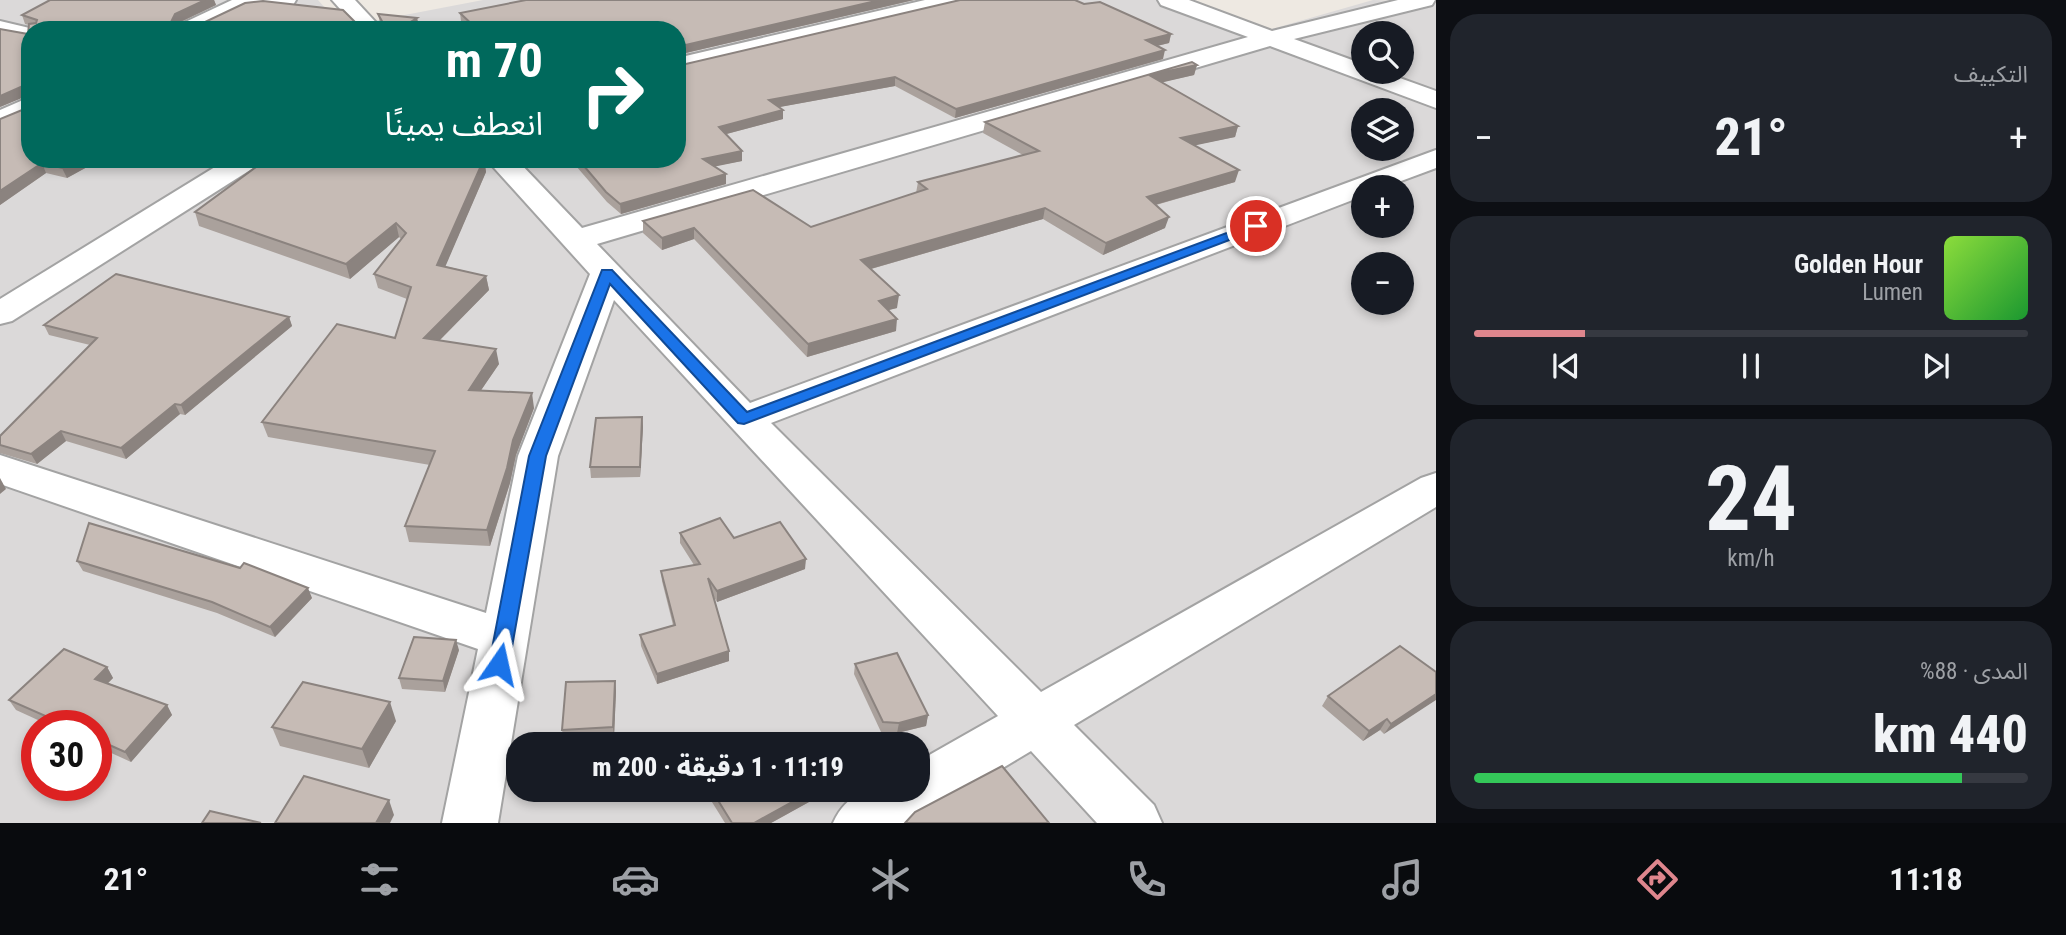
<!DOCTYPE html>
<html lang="ar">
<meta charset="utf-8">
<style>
:root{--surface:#171b24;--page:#20242c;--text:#f1f3f6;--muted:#9ea1a6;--line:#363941;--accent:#df868d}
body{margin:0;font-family:"Roboto Condensed","Noto Sans Arabic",sans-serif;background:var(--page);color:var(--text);direction:rtl;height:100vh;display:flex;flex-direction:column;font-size:26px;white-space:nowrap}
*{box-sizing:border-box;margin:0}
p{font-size:23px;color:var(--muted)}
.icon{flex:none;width:38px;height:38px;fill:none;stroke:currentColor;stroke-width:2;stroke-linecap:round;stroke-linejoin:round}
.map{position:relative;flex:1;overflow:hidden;direction:ltr}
.panel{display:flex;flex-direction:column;gap:14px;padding:14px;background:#0d0f14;width:630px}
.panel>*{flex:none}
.guide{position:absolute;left:21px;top:21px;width:665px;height:147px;border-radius:28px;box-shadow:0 4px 10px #0003;direction:rtl;background:#00695c;color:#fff;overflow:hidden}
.controls{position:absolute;left:1351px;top:21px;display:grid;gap:14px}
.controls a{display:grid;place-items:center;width:63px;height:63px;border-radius:50%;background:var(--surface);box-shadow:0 4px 10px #0003;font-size:35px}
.speed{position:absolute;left:21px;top:710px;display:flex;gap:14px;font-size:35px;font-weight:700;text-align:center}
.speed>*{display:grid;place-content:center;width:91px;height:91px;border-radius:50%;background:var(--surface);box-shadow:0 4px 10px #0003;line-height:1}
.speed .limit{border:10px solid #d22;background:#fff;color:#111}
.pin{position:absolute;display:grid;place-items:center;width:60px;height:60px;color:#fff;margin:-30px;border:4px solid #fff;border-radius:50%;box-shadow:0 2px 7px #0007}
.me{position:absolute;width:77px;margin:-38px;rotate:11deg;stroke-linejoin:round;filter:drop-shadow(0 0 5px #0008)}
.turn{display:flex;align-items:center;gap:24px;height:147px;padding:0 28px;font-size:32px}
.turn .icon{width:91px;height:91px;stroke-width:2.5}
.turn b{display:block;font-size:49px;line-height:60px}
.big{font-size:52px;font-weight:800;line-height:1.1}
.panel .widget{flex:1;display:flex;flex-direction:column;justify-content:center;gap:10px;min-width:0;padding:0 24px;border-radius:28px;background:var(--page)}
.panel .dial{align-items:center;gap:0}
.dial b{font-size:91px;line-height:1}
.song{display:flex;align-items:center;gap:21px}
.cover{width:84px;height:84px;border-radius:10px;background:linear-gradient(135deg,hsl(90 70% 55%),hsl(130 70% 35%))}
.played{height:7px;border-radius:4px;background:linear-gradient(90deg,var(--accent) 20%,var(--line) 20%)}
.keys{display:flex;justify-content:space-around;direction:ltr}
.heat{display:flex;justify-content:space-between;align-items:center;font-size:38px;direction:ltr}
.charge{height:10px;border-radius:5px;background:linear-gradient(90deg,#34c759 88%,var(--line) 0)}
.trip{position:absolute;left:506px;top:732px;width:424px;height:70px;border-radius:28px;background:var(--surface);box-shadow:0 4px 10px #0003;font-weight:800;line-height:70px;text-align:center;direction:rtl}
.tabs{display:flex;height:112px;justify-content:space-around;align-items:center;background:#090b0e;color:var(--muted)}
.tabs .icon{width:49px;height:49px}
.tabs .current{color:var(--accent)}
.tabs b{font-size:32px;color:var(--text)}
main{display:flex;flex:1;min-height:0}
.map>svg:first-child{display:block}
</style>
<main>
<section class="panel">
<div class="widget"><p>التكييف</p>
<div class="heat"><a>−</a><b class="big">21°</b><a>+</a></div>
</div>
<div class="widget">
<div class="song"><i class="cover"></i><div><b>Golden Hour</b><p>Lumen</p></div></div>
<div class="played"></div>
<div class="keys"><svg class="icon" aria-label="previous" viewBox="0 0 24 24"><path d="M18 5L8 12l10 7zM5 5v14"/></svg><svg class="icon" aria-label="pause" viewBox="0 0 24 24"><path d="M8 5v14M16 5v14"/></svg><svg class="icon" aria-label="next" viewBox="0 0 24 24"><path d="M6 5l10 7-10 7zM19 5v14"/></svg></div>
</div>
<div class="widget dial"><b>24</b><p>km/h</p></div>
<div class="widget"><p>المدى · 88%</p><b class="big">440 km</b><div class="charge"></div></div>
</section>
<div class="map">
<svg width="1436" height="823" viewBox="0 0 1436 823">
<rect width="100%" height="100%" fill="#eee9e2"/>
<path fill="#dbd9d9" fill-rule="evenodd" d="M0,0H318L342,27L483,0H1157L1247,36L1373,0L1436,2V823H0ZM30,30H677V159H30ZM1363,33H1402V72H1363ZM1363,110H1402V149H1363ZM1363,187H1402V226H1363ZM1363,264H1402V303H1363ZM37,726H96V786H37ZM518,744H917V789H518Z"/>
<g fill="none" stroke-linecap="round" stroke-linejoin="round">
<g stroke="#a3a3a3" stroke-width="4">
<g id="street">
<polygon points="232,0 296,0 293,5 247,9 205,30 176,30 179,25"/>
<polygon points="332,0 355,0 383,30 359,30"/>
<polygon points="925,0 963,0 960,5 677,72 677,58"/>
<path d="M1158,0H1189L1272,31L1398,0H1435L1432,5L1294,39L1363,64V72H1383L1436,91V108L1270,46L597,244L750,403L1436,150V168L1385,187H1363V196L771,423L1041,692L1421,478L1436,473V507L1074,725L1154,805L1162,823H1097L1031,751L911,823H833C851,784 880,789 917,789V762L998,716L614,300L558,456L498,823H442L478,649L0,484V455L486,613L518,456L590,274L486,159H516L582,228L1248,37L1161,5Z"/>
<polygon points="0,21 38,30 30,30 30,41 0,35"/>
<polygon points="30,97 30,115 0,128 0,110"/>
<polygon points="228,159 262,159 258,165 12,321 0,324 0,299"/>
</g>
</g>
<use href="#street" fill="#fff" fill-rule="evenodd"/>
</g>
<g fill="#aaa19c">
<polygon points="50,0 214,0 216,5 177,24 380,23 378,14 417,18 419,27 30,159 138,159 124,167 98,161 67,178 46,173 0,205 0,119 27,108 28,95 0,107 28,34 29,25 25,24 22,15"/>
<polygon points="526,0 914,0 677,55 677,30 470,30 461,21 460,13"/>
<polygon points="1084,4 1171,34 1169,43 1157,46 1163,59 955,118 895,86 779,107 783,119 726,134 742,151 742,161 714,166 726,174 726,184 621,214 607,202 570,159 677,159 677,66"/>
<polygon points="1197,65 1194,75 1162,82 1238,126 1235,137 1194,145 1235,182 1156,205 1165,228 1103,255 1043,219 871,269 897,308 888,310 896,331 807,357 694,239 662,250 643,233 643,221 811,227 916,193 918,182 1023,155 983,133 985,122"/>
<polygon points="484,159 486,172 445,266 486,276 489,290 440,340 499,364 481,390 534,408 516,455 510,483 490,546 409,542 405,526 430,465 268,437 262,422 395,338 407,299 378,288 374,274 401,239 399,237 350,279 199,226 195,212"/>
<polygon points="289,317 292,326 185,415 180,414 126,459 66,441 37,464 0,453 0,436 90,345 49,335 44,325"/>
<polygon points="642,417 643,427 640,477 591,478 590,467"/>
<polygon points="680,533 734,538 805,569 717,602 714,597 729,651 729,661 657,684 641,646 640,635 673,625 662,581 661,571 694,565 680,543"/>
<polygon points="77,561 312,598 275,637 217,613 83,571"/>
<polygon points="459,650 445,692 402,689 399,678"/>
<polygon points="855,664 928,715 926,726 897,733 881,732 854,674"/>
<polygon points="107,667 113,678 108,683 167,705 172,715 131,762 96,746 96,726 51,726 16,710 9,700"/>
<polygon points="1436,672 1384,734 1380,730 1363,741 1322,706 1328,696"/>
<polygon points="615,681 616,691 614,737 564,740 562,730"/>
<polygon points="396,721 369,768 280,746 272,727"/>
<polygon points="707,789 808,789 809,802 771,823 725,823 707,794"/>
</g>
<g fill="#8b837f">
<polygon points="205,0 214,0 216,5 178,23 174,30 171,22 175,14"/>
<polygon points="880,0 914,0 677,55 677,47"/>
<polygon points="417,18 419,27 414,30 397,30"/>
<polygon points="1171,34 1169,43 1144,49 1146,40"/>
<polygon points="1165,50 1163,59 955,118 956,109"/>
<polygon points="1197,65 1194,75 1147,86 1149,75"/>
<polygon points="895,77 895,86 769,109 769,100"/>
<polygon points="25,85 29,95 0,107 0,96"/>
<polygon points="783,110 783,119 719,136 719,127"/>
<polygon points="1238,126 1235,137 1178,149 1181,138"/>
<polygon points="742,151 742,161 703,169 703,159"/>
<polygon points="79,159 98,159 98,161 67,178 62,168"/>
<polygon points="121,159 138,159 124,167"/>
<polygon points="484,159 486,172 440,279 437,265"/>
<polygon points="42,163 46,173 0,205 0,191"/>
<polygon points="1239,170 1235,182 1144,208 1147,197"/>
<polygon points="726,174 726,184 621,214 620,204"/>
<polygon points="1045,208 1043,219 860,272 861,260"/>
<polygon points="1169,217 1165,228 1103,255 1106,243"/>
<polygon points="396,223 399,237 350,279 346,264"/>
<polygon points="694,228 694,239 662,250 662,238"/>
<polygon points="486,276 489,290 427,353 424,338"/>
<polygon points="899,295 897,308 877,313 879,301"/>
<polygon points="289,317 292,326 185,415 181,405"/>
<polygon points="897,319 896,331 807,357 808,344"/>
<polygon points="496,349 499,364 471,405 469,390"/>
<polygon points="532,393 534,408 516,455 510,483 490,546 487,530 513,440"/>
<polygon points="175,404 180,414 126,459 121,448"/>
<polygon points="642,417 643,427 640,477 640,467"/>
<polygon points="61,431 66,441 37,464 31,454"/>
<polygon points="0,478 6,489 0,494"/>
<polygon points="806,559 805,569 717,602 717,591"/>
<polygon points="308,588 312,598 275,637 270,627"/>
<polygon points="456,640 459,650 445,692 443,681"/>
<polygon points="729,651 729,661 657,684 657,674"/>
<polygon points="107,667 113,678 102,689 95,679"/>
<polygon points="615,681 616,691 614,737 613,727"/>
<polygon points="1436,694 1436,700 1384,734 1391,724"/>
<polygon points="390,702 396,721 369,768 362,749"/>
<polygon points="167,705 172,715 131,762 125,752"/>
<polygon points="928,715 926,726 897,733 899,723"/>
<polygon points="1387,719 1380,730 1363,741 1369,731"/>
<polygon points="810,792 809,802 771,823 754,823"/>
<polygon points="389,800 394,815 390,823 376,823"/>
</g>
<g fill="#c6bbb5" stroke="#8b837f" stroke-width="2">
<polygon points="50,0 205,0 175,14 171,22 173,24 203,23 245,3 263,1 343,10 357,24 383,23 378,14 417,18 397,30 30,30 30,159 79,159 62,168 42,163 0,191 0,119 27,108 28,86 25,85 0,96 0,29 28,34 29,24 36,23 37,20 22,15"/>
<polygon points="526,0 880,0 677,47 677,30 478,30 460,13"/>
<polygon points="960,0 1075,0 1084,4 1100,2 1171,34 1146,40 1165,50 956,109 895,77 769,100 783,110 719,127 742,151 703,159 726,174 620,204 606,192 578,159 677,159 677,66"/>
<polygon points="1192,62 1197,65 1149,75 1238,126 1181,138 1239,170 1147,197 1169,217 1106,243 1045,208 861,260 899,295 879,301 897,319 808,344 694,228 662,238 643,221 753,190 811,227 927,189 918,182 1039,151 985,122"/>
<polygon points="267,159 484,159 437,265 486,276 424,338 496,349 469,390 532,393 513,440 507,468 487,530 405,526 435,451 262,422 337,324 395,338 411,287 374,274 406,233 396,223 346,264 195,212"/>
<polygon points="116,274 289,317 181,405 175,404 121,448 61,431 31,454 0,445 0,436 97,338 44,325"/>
<polygon points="642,417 640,467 590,467 596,418"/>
<polygon points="720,518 734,538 780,522 806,559 717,591 708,578 729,651 657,674 640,635 675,625 661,571 700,564 680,533"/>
<polygon points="89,523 240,568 244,563 308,588 270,627 212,602 77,561"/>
<polygon points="414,637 456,640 443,681 399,678"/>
<polygon points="1400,646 1436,672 1436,694 1391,724 1387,719 1369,731 1328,696"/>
<polygon points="64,649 107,667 95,679 167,705 125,752 96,739 96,726 68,726 9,700"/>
<polygon points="897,653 928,715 899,723 883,722 855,664"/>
<polygon points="615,681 613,727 562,730 566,682"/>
<polygon points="303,682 390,702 362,749 272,727"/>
<polygon points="1002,766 1049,823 905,823 915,812"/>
<polygon points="304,776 389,800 376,823 275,823"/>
<polygon points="711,789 808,789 810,792 754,823 732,823"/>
<polygon points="210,811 261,823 202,823"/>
</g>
<polygon fill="#1a73e8" stroke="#114b97" stroke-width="2" points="1256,222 1261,223 1261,228 744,424 738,423 610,284 546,456 509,664 506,670 499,673 492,670 489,664 529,456 602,270 612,270 747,412"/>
</svg>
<div class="controls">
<a><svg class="icon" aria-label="search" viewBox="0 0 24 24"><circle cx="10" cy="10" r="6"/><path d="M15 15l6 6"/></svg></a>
<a><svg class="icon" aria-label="layers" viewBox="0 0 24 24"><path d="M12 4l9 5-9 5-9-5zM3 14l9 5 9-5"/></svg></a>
<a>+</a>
<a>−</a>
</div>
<div class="speed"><div class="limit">30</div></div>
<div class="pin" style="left:1256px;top:226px;background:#d93025"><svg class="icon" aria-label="arrive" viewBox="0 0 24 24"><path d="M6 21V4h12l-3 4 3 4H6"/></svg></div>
<svg class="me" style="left:499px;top:664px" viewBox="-20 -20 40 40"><path d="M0-17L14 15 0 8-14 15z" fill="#1a73e8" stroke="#fff" stroke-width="4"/></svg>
<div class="trip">11:19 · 1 دقيقة · 200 m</div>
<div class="guide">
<div class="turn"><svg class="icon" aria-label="right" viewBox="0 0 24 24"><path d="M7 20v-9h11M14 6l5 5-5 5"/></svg><div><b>70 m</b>انعطف يمينًا</div></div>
</div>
</div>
</main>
<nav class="tabs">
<b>11:18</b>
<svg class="icon current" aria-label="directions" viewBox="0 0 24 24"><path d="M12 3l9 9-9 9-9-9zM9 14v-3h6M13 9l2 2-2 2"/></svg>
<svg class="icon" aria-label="music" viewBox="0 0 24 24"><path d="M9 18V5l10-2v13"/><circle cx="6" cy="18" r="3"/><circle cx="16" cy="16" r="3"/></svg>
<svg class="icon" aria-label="phone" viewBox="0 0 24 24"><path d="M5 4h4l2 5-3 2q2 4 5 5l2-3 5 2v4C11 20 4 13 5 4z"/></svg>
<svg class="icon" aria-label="climate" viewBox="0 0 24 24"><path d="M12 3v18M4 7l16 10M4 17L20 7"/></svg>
<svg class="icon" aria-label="car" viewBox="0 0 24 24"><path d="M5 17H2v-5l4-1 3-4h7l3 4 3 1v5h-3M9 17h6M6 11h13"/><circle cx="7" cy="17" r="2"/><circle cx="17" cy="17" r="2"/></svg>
<svg class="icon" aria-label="filters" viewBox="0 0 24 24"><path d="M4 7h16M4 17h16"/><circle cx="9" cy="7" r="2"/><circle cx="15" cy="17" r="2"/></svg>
<b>21°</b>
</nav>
